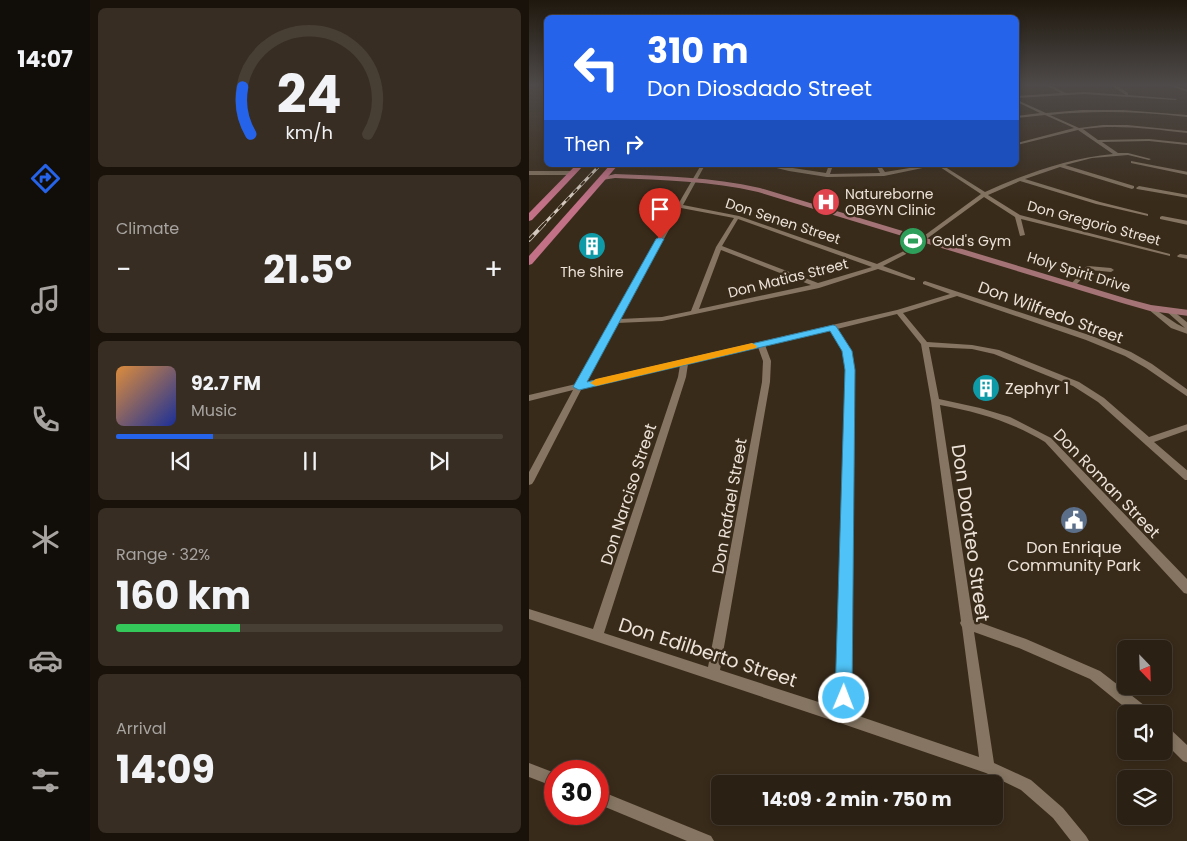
<!DOCTYPE html>
<meta charset="utf-8">
<style>
:root{--surface:#2b2014;--page:#372d22;--text:#f1f3f6;--muted:#a6a3a0;--line:#473e34;--accent:#2563eb}
body{margin:0;font-family:Poppins,sans-serif;background:var(--page);color:var(--text);height:100vh;display:flex;flex-direction:column;font-size:19px;white-space:nowrap}
*{box-sizing:border-box;margin:0}
p{font-size:16px;color:var(--muted)}
.icon{flex:none;width:28px;height:28px;fill:none;stroke:currentColor;stroke-width:2;stroke-linecap:round;stroke-linejoin:round}
.map{position:relative;flex:1;overflow:hidden}
.panel{display:flex;flex-direction:column;gap:8px;padding:8px;background:#18120b;width:439px}
.panel>*{flex:none}
.banner{position:absolute;left:15px;top:15px;width:475px;height:152px;border-radius:8px;box-shadow:0 2px 8px #0003,0 0 0 1px var(--line);background:#2563eb;color:#fff;overflow:hidden}
.needle{width:32px;rotate:157deg}
.tools{position:absolute;left:588px;top:640px;display:grid;gap:10px}
.tools a{display:grid;place-items:center;width:55px;height:55px;border-radius:8px;background:var(--surface);box-shadow:0 2px 8px #0003,0 0 0 1px var(--line);font-size:25px}
.speed{position:absolute;left:15px;top:760px;display:flex;gap:10px;font-size:25px;font-weight:700;text-align:center}
.speed>*{display:grid;place-content:center;width:65px;height:65px;border-radius:50%;background:var(--surface);box-shadow:0 2px 8px #0003,0 0 0 1px var(--line);line-height:1}
.speed .limit{border:8px solid #d22;background:#fff;color:#111}
.pin{position:absolute;display:grid;place-items:center;width:42px;height:42px;color:#fff;margin:-51px -21px;border-radius:50% 50% 50% 0;rotate:-45deg;box-shadow:0 0 5px #0007}
.pin .icon{rotate:45deg}
.me{position:absolute;width:55px;margin:-28px;rotate:1deg;stroke-linejoin:round;filter:drop-shadow(0 0 4px #0008)}
.turn{display:flex;align-items:center;gap:18px;height:105px;padding:0 20px;font-size:22px}
.turn .icon{width:65px;height:65px;stroke-width:2.5}
.turn b{display:block;font-size:35px;line-height:42px}
.then{display:flex;align-items:center;height:48px;padding:0 20px;background:#0003;gap:10px;font-size:19px}
.big{font-size:38px;font-weight:700;line-height:1.1}
.panel .tile{flex:1;display:flex;flex-direction:column;justify-content:center;gap:8px;min-width:0;padding:0 18px;border-radius:8px;background:var(--page)}
.panel .dial{align-items:center;gap:0}
.dial svg{height:130px;overflow:visible;fill:none;stroke:var(--line);stroke-width:7;stroke-linecap:round;text-anchor:middle}
.dial text{fill:var(--text);stroke:none}
.song{display:flex;align-items:center;gap:15px}
.cover{width:60px;height:60px;border-radius:8px;background:linear-gradient(135deg,hsl(30 70% 55%),hsl(230 70% 35%))}
.played{height:5px;border-radius:2px;background:linear-gradient(90deg,var(--accent) 25%,var(--line) 25%)}
.keys{display:flex;justify-content:space-around;direction:ltr}
.heat{display:flex;justify-content:space-between;align-items:center;font-size:28px;direction:ltr}
.charge{height:8px;border-radius:4px;background:linear-gradient(90deg,#34c759 32%,var(--line) 0)}
.trip{position:absolute;left:182px;top:775px;width:292px;height:50px;border-radius:8px;background:var(--surface);box-shadow:0 2px 8px #0003,0 0 0 1px var(--line);font-weight:700;line-height:50px;text-align:center}
main{display:flex;flex:1;min-height:0}
.dock{display:flex;flex-direction:column;width:90px;justify-content:space-around;align-items:center;background:#110d08;color:var(--muted)}
.dock .icon{width:35px;height:35px}
.dock .active{color:var(--accent)}
.dock b{font-size:22px;color:var(--text)}
.map>svg:first-child{display:block}
</style>
<main>
<nav class="dock">
<b>14:07</b>
<svg class="icon active" aria-label="directions" viewBox="0 0 24 24"><path d="M12 3l9 9-9 9-9-9zM9 14v-3h6M13 9l2 2-2 2"/></svg>
<svg class="icon" aria-label="music" viewBox="0 0 24 24"><path d="M9 18V5l10-2v13"/><circle cx="6" cy="18" r="3"/><circle cx="16" cy="16" r="3"/></svg>
<svg class="icon" aria-label="phone" viewBox="0 0 24 24"><path d="M5 4h4l2 5-3 2q2 4 5 5l2-3 5 2v4C11 20 4 13 5 4z"/></svg>
<svg class="icon" aria-label="climate" viewBox="0 0 24 24"><path d="M12 3v18M4 7l16 10M4 17L20 7"/></svg>
<svg class="icon" aria-label="car" viewBox="0 0 24 24"><path d="M5 17H2v-5l4-1 3-4h7l3 4 3 1v5h-3M9 17h6M6 11h13"/><circle cx="7" cy="17" r="2"/><circle cx="17" cy="17" r="2"/></svg>
<svg class="icon" aria-label="filters" viewBox="0 0 24 24"><path d="M4 7h16M4 17h16"/><circle cx="9" cy="7" r="2"/><circle cx="15" cy="17" r="2"/></svg>
</nav>
<section class="panel">
<div class="tile dial"><svg viewBox="0 0 100 80">
<path d="M14 69A42 42 0 1 1 86 69"/>
<path d="M14 69A42 42 0 0 1 9 40" stroke="#2563eb"/>
<text x="50" y="56" font-size="32" font-weight="700">24</text>
<text x="50" y="72" font-size="11">km/h</text>
</svg></div>
<div class="tile"><p>Climate</p>
<div class="heat"><a>−</a><b class="big">21.5°</b><a>+</a></div>
</div>
<div class="tile">
<div class="song"><i class="cover"></i><div><b>92.7 FM</b><p>Music</p></div></div>
<div class="played"></div>
<div class="keys"><svg class="icon" aria-label="previous" viewBox="0 0 24 24"><path d="M18 5L8 12l10 7zM5 5v14"/></svg><svg class="icon" aria-label="pause" viewBox="0 0 24 24"><path d="M8 5v14M16 5v14"/></svg><svg class="icon" aria-label="next" viewBox="0 0 24 24"><path d="M6 5l10 7-10 7zM19 5v14"/></svg></div>
</div>
<div class="tile"><p>Range · 32%</p><b class="big">160 km</b><div class="charge"></div></div>
<div class="tile"><p>Arrival</p><b class="big">14:09</b></div>
</section>
<div class="map">
<svg width="659" height="841" viewBox="0 0 659 841">
<rect width="100%" height="100%" fill="#392b1a"/>
<g fill="none" stroke-linecap="round" stroke-linejoin="round">
<g fill="#857562" fill-rule="evenodd">
<polygon points="514,84 519,84 537,93 555,92 597,95 580,84 585,84 599,93 599,95 648,99 646,100 555,94 488,98 488,96 532,93"/>
<polygon points="636,84 642,84 659,90 659,92"/>
<path d="M488,100L517,113L553,110H594L659,115V117C612,112 567,110 521,115L550,128L574,125H598L659,131V133C623,129 589,124 554,129L569,140L620,139L659,143V145L620,141L573,142L589,153H599L622,159L620,160L599,155L563,158L536,165L605,186V188L603,189L531,167L496,179L571,202L619,214V216L567,204L491,181L459,195L491,215L641,254V256L492,219L496,235L491,236L486,217L455,197L377,254L354,266L386,278V280H382L349,269L290,288L133,321L88,323L56,382L368,310L421,294L394,284V282L396,281L563,336L602,352L623,364L659,390V397L617,368L596,356L557,340L428,296L374,313L398,342L443,345L470,350L550,382L575,398L620,437L659,424V430L625,442L659,471V480H656L569,402L544,386L465,354L443,349L400,347L410,399L451,408L481,417L522,438L659,580V594L655,593L516,442C483,422 449,412 411,405L444,620L497,639L571,671L620,709L622,714H604L561,679L490,648L445,632L465,763L502,780L534,808L557,836L560,841H542L524,818L492,790L457,773L314,724L0,619V609L64,629L149,377L151,365L53,388L5,481L3,484L0,485V472L44,390L0,401V395L47,384L81,321L172,165H176L154,205L210,216L348,264L373,252L452,194L408,165L355,176L298,177L260,171L235,165H244L297,173L300,165H304L301,174L351,173L347,165H351L356,172L399,165H413L456,192C496,174 539,158 584,154L549,130L488,145V143L545,128L516,115L488,118V116L511,113L488,102ZM152,208L205,218L187,247L162,311L133,317L91,319ZM209,219L343,267L289,283L193,246ZM192,250L282,285L170,309ZM368,314L392,344L402,401L432,621L431,623L433,627L450,757L321,713L325,370L322,351L308,329ZM302,330L314,351L317,370L308,708L191,670L241,382L242,361L236,345ZM229,347L234,361L233,382L179,667L75,633L157,377L159,364Z"/>
<polygon points="602,161 659,172 659,175 602,163"/>
<polygon points="610,186 659,195 659,198 608,189 607,188"/>
<polygon points="633,216 659,221 659,225 631,219 631,217"/>
<polygon points="651,254 659,255 659,259 649,257 648,256"/>
<polygon points="559,266 582,268 585,270 582,272 561,270 546,286 542,286 542,284 557,267"/>
<polygon points="621,306 648,324 656,328 637,311 639,310 643,310 659,323 659,334 642,328 619,309 619,307"/>
<polygon points="634,725 639,727 659,746 659,763 654,761 634,741"/>
<polygon points="0,763 26,773 26,787 0,777"/>
<polygon points="69,790 182,836 185,841 158,841 69,804"/>
</g>
<polygon fill="#857562" fill-rule="evenodd" points="0,171 42,171 45,173 42,175 0,175"/>
<path fill="#a47375" fill-rule="evenodd" d="M86,174C136,176 182,177 231,188L599,299L622,305L659,310V316L621,311L593,303L229,192C182,181 135,180 86,178L73,180L70,178Z"/>
<g fill="#c27187" fill-rule="evenodd">
<polygon points="47,165 55,165 3,220 0,221 0,213"/>
<polygon points="81,165 89,165 3,264 0,265 0,256"/>
</g>
<g stroke="#d4c9be" stroke-width="3">
<polyline id="rail-far1" points="14,225 71,165"/>
</g>
<g stroke="#d4c9be" stroke-width="4">
<polyline id="rail" points="0,240 15,224"/>
</g>
<use href="#rail-far1" stroke="#392b1a" stroke-width="2" stroke-dasharray="5.5" stroke-linecap="butt"/>
<use href="#rail" stroke="#392b1a" stroke-width="2.5" stroke-dasharray="7" stroke-linecap="butt"/>
</g>
<linearGradient id="sky" x2="0" y2="1"><stop stop-color="#1f180e"/><stop offset="0.42" stop-color="#4e4a49"/><stop offset="1" stop-color="#4e4a49" stop-opacity="0"/></linearGradient>
<rect width="659" height="202" fill="url(#sky)"/>
<polygon fill="#4fc3f7" stroke="#337fa1" points="131,237 135,239 58,382 304,325 307,326 323,351 326,370 323,698 321,704 315,707 309,704 306,698 316,370 313,351 301,331 50,390 44,387 127,239"/>
<polygon fill="#f59e0b" points="223,343 228,346 227,348 67,386 61,383 67,379"/>
<defs>
<g id="hospital-disc" transform="scale(1.4375)"><circle r="9.5" fill="#e0444e" stroke="#392b1a"/><path d="M-5-5h3v3.5h4V-5h3V5h-3V1.5h-4V5h-3Z" fill="#fff"/></g>
<g id="stadium-disc" transform="scale(1.4375)"><circle r="9.5" fill="#2e9e5b" stroke="#392b1a"/><path d="M0-5a6.5 5 0 1 0 0 10a6.5 5 0 1 0 0-10ZM-3.5-1.8h7v3.6h-7Z" fill="#fff"/></g>
<g id="building-disc" transform="scale(1.4375)"><circle r="9.5" fill="#0f9aa8" stroke="#392b1a"/><path d="M-4-6H4V6H1V3H-1V6H-4ZM-2.5-4.3h1.7v1.8h-1.7ZM.8-4.3h1.7v1.8H.8ZM-2.5-1h1.7V.8h-1.7ZM.8-1h1.7V.8H.8Z" fill="#fff"/></g>
<g id="civic-disc" transform="scale(1.4375)"><circle r="9.5" fill="#5c6f8a" stroke="#392b1a"/><path d="M-.6-6.5H3V-4.5H.6V-3L4-1V1h2V6H-6V1h2V-1L-.6-3ZM-1.2 2.5V6h2.4V2.5Z" fill="#fff"/></g>
</defs>
<g fill-rule="evenodd">
<use href="#hospital-disc" x="297" y="202"/>
<use href="#stadium-disc" x="384" y="241"/>
<use href="#building-disc" x="63" y="246"/>
<use href="#building-disc" x="457" y="388"/>
<use href="#civic-disc" x="545" y="520"/>
</g>
<g text-anchor="middle" stroke-width="5" stroke-linejoin="round" paint-order="stroke">
<g font-size="14" fill="#ece2d8" stroke="#392b1a" text-anchor="start">
<text x="316" y="199">Natureborne<tspan x="316" dy="16">OBGYN Clinic</tspan></text>
<text x="403" y="246">Gold's Gym</text>
<text x="63" y="277" text-anchor="middle">The Shire</text>
</g>
<g font-size="14" fill="#ece2d8" stroke="#392b1a">
<text transform="translate(254 221) rotate(18)" y="5">Don Senen Street</text>
<text transform="translate(565 223) rotate(15)" y="5">Don Gregorio Street</text>
<text transform="translate(550 272) rotate(17)" y="5">Holy Spirit Drive</text>
<text transform="translate(259 278) rotate(-14)" y="5">Don Matias Street</text>
</g>
<g font-size="16" fill="#ece2d8" stroke="#392b1a">
<text transform="translate(522 312) rotate(20)" y="6">Don Wilfredo Street</text>
<text transform="translate(578 483) rotate(46)" y="6">Don Roman Street</text>
<text transform="translate(99 494) rotate(-72)" y="6">Don Narciso Street</text>
<text transform="translate(200 506) rotate(-80)" y="6">Don Rafael Street</text>
</g>
<g font-size="16" fill="#ece2d8" stroke="#392b1a" text-anchor="start">
<text x="476" y="394">Zephyr 1</text>
<text x="545" y="553" text-anchor="middle">Don Enrique<tspan x="545" dy="18">Community Park</tspan></text>
</g>
<g font-size="19" fill="#ece2d8" stroke="#392b1a">
<text transform="translate(442 533) rotate(82)" y="7">Don Doroteo Street</text>
<text transform="translate(179 652) rotate(18)" y="7">Don Edilberto Street</text>
</g>
</g>
</svg>
<div class="tools">
<a><svg class="needle" viewBox="-14 -14 28 28"><path d="M0-13l5 13h-10z" fill="#e53935"/><path d="M0 13l5-13h-10z" fill="#a6a3a0"/></svg></a>
<a><svg class="icon" aria-label="sound" viewBox="0 0 24 24"><path d="M4 9h4l5-4v14l-5-4H4zM17 9q2 3 0 6"/></svg></a>
<a><svg class="icon" aria-label="layers" viewBox="0 0 24 24"><path d="M12 4l9 5-9 5-9-5zM3 14l9 5 9-5"/></svg></a>
</div>
<div class="speed"><div class="limit">30</div></div>
<div class="pin" style="left:131px;top:239px;background:#d93025"><svg class="icon" aria-label="arrive" viewBox="0 0 24 24"><path d="M6 21V4h12l-3 4 3 4H6"/></svg></div>
<svg class="me" style="left:315px;top:698px" viewBox="-20 -20 40 40"><circle r="17" fill="#4fc3f7" stroke="#fff" stroke-width="3"/><path d="M0-11L8 9 0 5-8 9z" fill="#fff"/></svg>
<div class="trip">14:09 · 2 min · 750 m</div>
<div class="banner">
<div class="turn"><svg class="icon" aria-label="left" viewBox="0 0 24 24"><path d="M17 20v-9H6M10 6l-5 5 5 5"/></svg><div><b>310 m</b>Don Diosdado Street</div></div>
<div class="then">Then<svg class="icon" aria-label="right" viewBox="0 0 24 24"><path d="M7 20v-9h11M14 6l5 5-5 5"/></svg></div>
</div>
</div>
</main>
